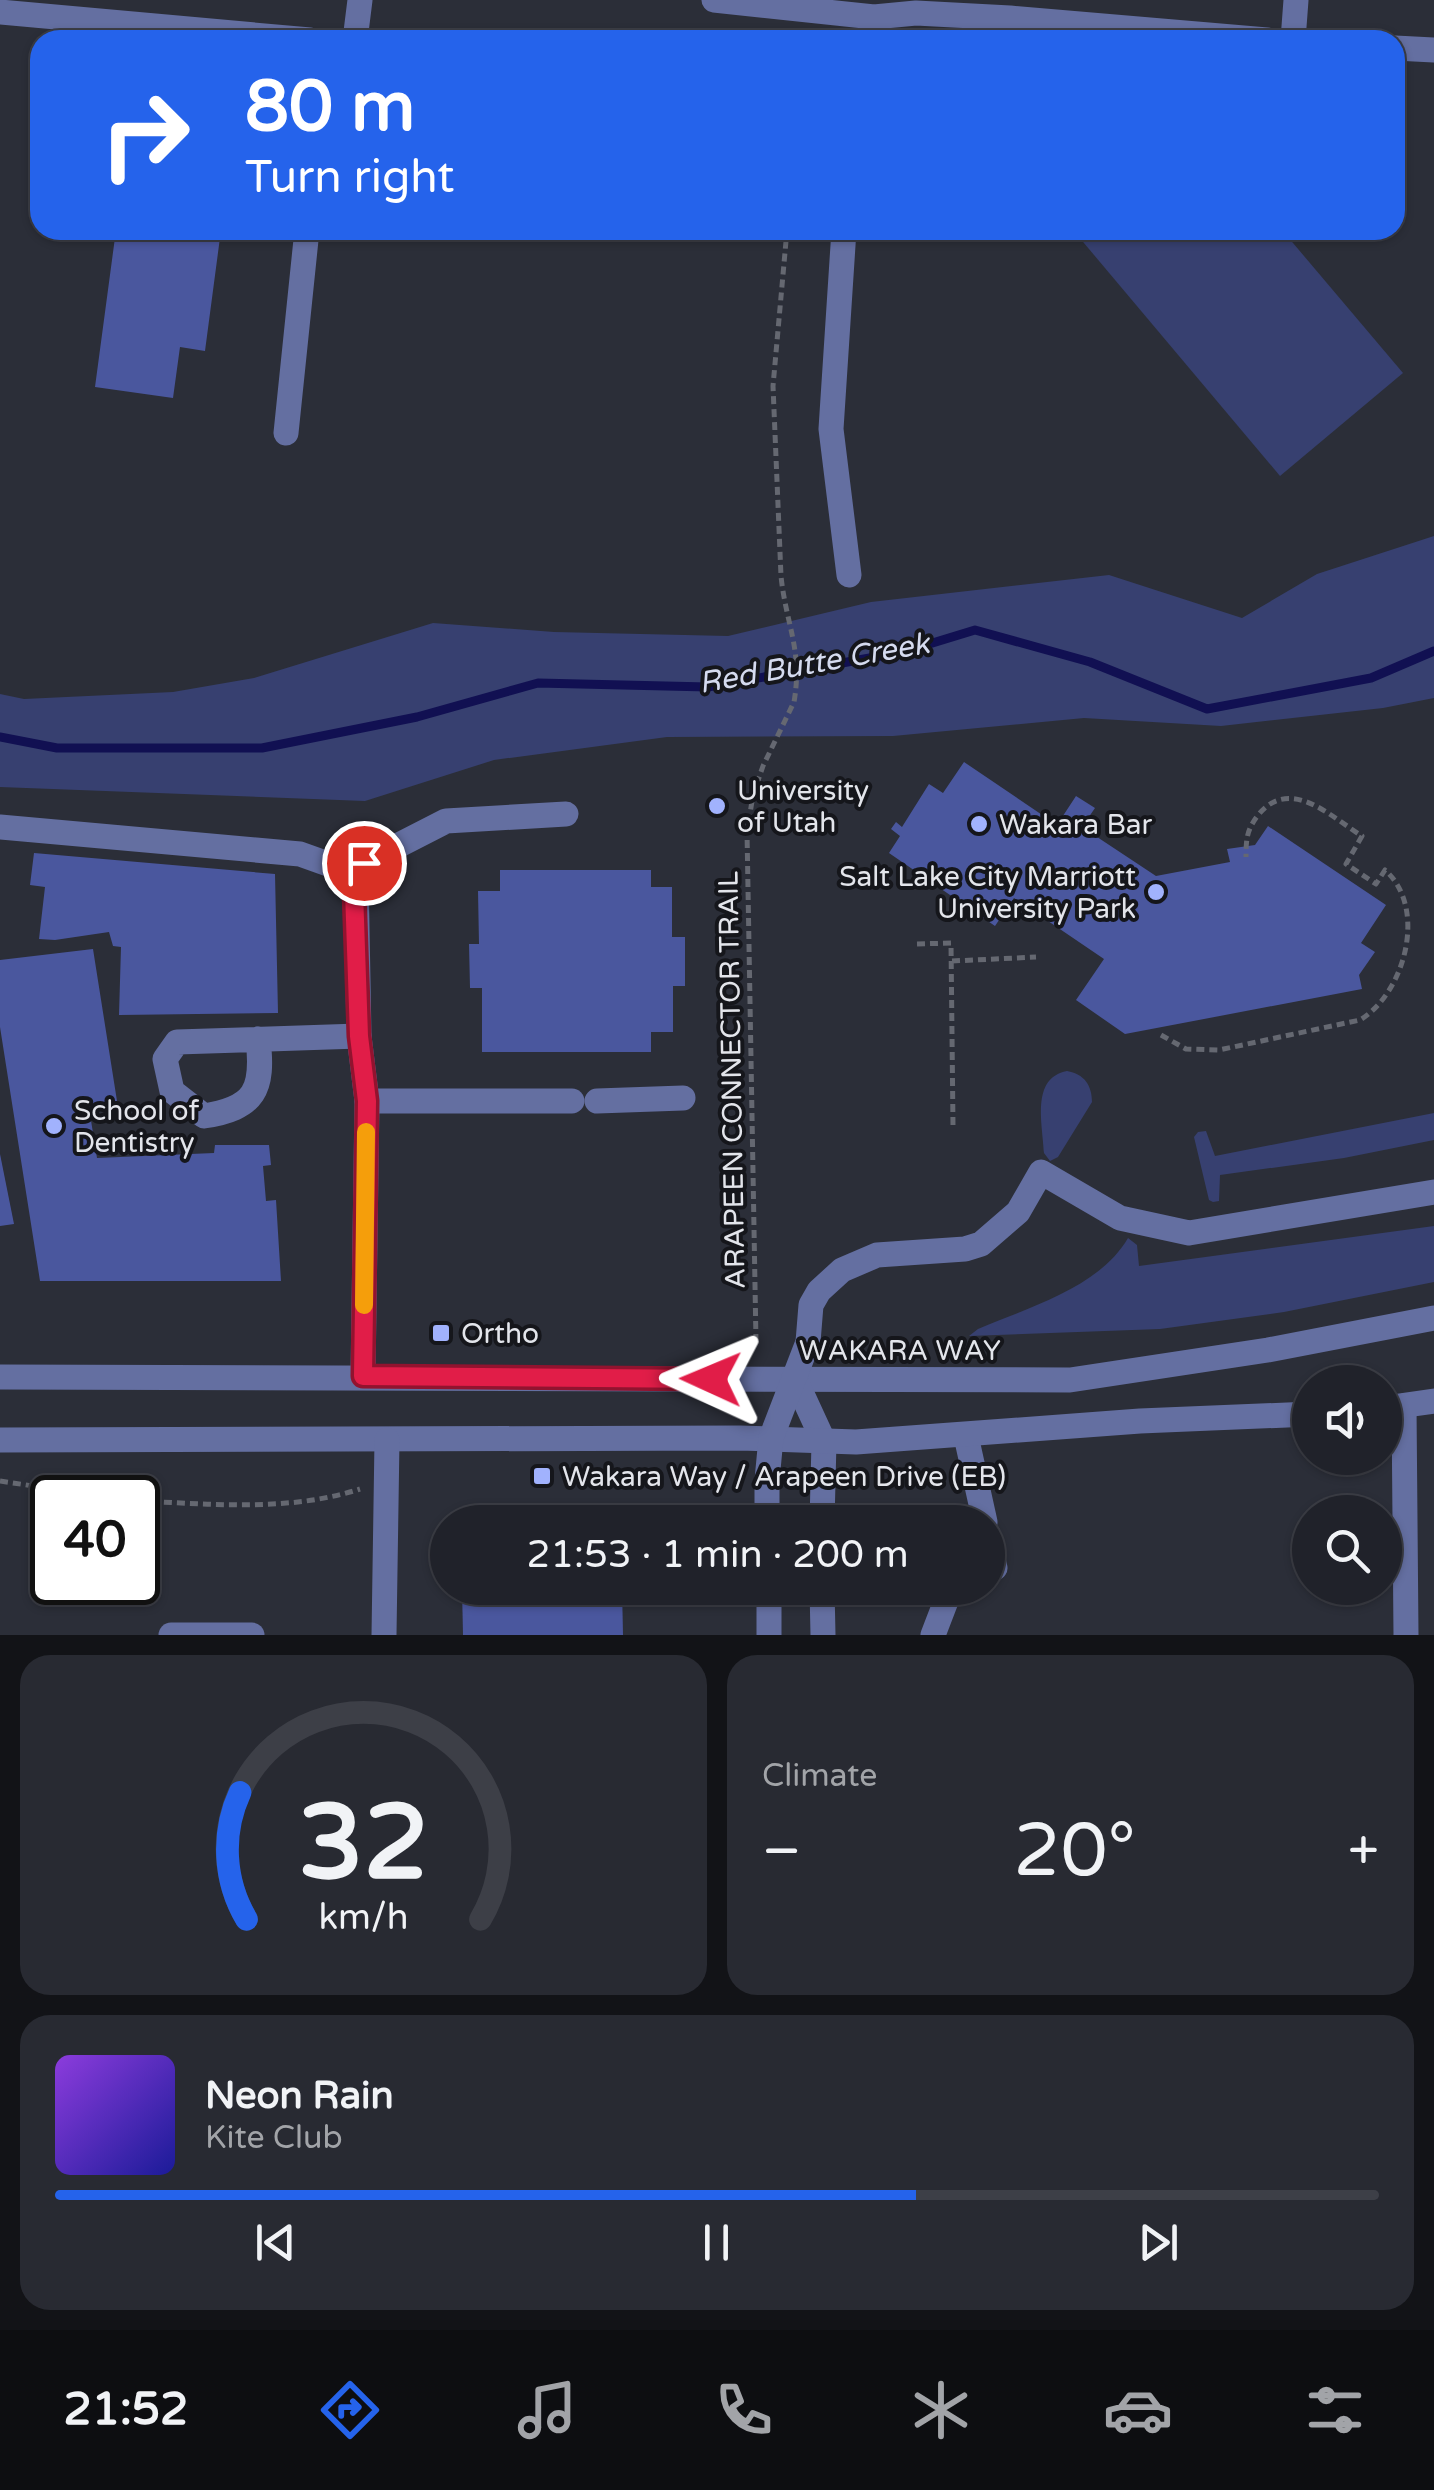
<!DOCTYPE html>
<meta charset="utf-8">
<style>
:root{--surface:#20222a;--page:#282a32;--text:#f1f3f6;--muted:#a2a4a8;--line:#3d3f47;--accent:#2563eb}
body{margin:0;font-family:"Varela Round",sans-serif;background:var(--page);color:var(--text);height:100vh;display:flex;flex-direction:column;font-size:38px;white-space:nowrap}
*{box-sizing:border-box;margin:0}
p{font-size:32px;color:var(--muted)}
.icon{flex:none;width:55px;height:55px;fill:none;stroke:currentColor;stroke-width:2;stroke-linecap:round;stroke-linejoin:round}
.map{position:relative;height:1635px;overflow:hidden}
.drawer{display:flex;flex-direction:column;gap:20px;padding:20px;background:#121317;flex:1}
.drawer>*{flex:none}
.banner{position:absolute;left:30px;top:30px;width:1375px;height:210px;border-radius:30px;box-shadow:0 2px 8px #0004,0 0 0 2px var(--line);background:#2563eb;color:#fff;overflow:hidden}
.tools{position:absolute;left:1292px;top:1365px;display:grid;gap:20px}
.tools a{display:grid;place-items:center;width:110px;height:110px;border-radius:50%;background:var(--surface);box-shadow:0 2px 8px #0004,0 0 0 2px var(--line);font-size:50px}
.speed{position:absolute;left:30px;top:1475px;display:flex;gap:20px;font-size:50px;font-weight:700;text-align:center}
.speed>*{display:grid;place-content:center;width:130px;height:130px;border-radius:50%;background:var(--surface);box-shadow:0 2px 8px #0004,0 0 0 2px var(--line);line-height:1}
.speed .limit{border:5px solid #111;border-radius:15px;background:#fff;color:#111}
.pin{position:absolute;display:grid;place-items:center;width:85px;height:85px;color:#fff;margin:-42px;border:5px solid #fff;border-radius:50%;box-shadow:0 2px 10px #0007}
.me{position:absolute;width:110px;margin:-55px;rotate:271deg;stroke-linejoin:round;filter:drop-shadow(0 0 8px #0008)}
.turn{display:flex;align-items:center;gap:35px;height:210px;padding:0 50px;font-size:45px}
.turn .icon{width:130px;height:130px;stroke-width:2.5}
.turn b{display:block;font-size:70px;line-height:85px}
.big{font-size:75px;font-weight:600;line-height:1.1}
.drawer .widget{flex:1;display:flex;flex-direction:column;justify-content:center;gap:15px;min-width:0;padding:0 35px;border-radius:30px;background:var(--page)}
.drawer .dial{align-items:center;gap:0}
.dial svg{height:260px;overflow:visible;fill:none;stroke:var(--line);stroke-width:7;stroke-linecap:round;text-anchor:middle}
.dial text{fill:var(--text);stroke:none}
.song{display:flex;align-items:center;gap:30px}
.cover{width:120px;height:120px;border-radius:15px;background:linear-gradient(135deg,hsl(270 70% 55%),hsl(240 70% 35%))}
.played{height:10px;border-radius:5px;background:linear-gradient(90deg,var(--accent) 65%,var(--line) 65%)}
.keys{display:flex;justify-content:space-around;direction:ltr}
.heat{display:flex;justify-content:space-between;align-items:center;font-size:55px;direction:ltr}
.drawer .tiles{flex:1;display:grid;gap:20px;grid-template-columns:1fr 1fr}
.widget:last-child{grid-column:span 2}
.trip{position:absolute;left:430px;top:1505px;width:575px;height:100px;border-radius:50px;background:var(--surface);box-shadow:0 2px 8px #0004,0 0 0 2px var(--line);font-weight:600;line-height:100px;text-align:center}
.dock{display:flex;height:160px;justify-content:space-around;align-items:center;background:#0d0e11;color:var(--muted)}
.dock .icon{width:70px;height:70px}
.dock .selected{color:var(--accent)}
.dock b{font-size:45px;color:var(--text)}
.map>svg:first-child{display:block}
</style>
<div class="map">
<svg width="1434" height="1635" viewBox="0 0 1434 1635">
<rect width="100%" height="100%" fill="#2b2e38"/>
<g fill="#374070">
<polygon points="1073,230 1282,230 1403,373 1280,476"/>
<polygon points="1434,536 1434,698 1383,708 1221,726 1084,718 893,736 667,737 494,760 365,801 0,787 0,694 24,699 173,692 254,678 433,623 554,632 728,636 871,602 1109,575 1242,618 1317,574"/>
<path d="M1067,1071C1084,1074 1092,1085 1092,1102L1058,1157L1050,1161L1044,1153C1043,1125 1030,1078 1067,1071Z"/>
<polygon points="1434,1113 1434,1140 1344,1158 1220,1175 1219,1201 1213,1202 1209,1200 1194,1137 1198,1132 1206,1131 1215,1156"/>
<path d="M1434,1226V1282L1284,1312L1160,1329L969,1336L978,1329C1029,1307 1099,1288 1128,1238L1137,1245L1139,1266Z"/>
</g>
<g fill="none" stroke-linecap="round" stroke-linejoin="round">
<polyline stroke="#111052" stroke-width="9" points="0,737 57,748 262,748 417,717 538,683 708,687 903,652 975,630 1090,662 1207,709 1371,678 1434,651"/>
</g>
<g fill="#4a579e">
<polygon points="116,230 221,230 205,351 180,347 173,398 95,387"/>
<polygon points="964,762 1057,825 1076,796 1095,808 1082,827 1156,876 1230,862 1227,849 1255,845 1268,826 1386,905 1361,943 1375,952 1359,975 1362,989 1125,1034 1076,1000 1104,959 1014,898 995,926 889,853 900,836 891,829 896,822 902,827 929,784 943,793"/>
<polygon points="34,853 275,874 278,1013 119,1015 121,947 113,946 109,932 55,940 39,939 45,887 30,885"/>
<polygon points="500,870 651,870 651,887 672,887 672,937 685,937 685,986 673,986 673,1032 651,1032 651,1052 482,1052 482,988 470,988 469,944 479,944 478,891 500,891"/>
<polygon points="93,949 117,1101 89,1108 97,1158 214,1153 215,1145 269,1145 271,1165 263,1166 266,1201 276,1200 281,1281 40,1281 0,1027 0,960"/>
<polygon points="0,1154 14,1224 0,1226"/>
<polygon points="462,1588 622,1588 623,1635 463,1635"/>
</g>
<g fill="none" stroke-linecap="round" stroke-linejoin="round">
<g stroke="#656871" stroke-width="5" stroke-dasharray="8 5" stroke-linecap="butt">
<polyline points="917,944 951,943 953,1126"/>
<polyline points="952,961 1036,957"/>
<path d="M1161,1035L1186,1049L1219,1050L1360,1020C1405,993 1428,908 1385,870L1376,884L1346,864L1362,836C1331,817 1291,776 1259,814C1247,829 1246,838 1246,857"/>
<path d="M756,1342L747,832L753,795L763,766L794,702C803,650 786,625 781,576L773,386L787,230"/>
<polyline points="0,1481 112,1498"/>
<path d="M138,1501C212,1504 289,1512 360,1489"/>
</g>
<g stroke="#646fa1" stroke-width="25">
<polyline points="714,0 874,17 916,13 1010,18 1267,40"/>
<polyline points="0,12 310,40"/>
<polyline points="355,40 360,0"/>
<polyline points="1293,40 1296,0"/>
<polyline points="1395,48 1434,50"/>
<polyline points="844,230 831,429 849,575"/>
<polyline points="286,433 307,230"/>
<polyline points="0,827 300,854 356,874"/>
<path d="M258,1039C264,1090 255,1108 204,1116L172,1091L165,1059L177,1042L359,1036"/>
<polyline points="367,1101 572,1101"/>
<polyline points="597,1101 683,1098"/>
<polyline points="363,1376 367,1101 359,1036 356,874 364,863 446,821 566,814"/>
<polyline points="0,1377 1070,1380 1268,1350 1434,1318"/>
<polyline points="795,1379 824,1442 822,1522"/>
<polyline points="1404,1406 1406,1635"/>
<polyline points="1385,1408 1434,1401"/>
<polyline points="966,1436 985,1522"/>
<polyline points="0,1440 740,1438 856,1442 1140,1421 1310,1414"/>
<polyline points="767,1522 767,1480 771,1438 808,1342 811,1305 819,1291 842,1270 877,1255 965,1249 981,1244 1018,1212 1041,1172 1120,1218 1189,1233 1434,1192"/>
<polyline points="988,1534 995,1568 988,1568"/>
<polyline points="769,1588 769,1635"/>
<polyline points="822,1588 823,1635"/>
<polyline points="171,1635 252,1635"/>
<polyline points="384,1635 387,1440"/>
<polyline points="933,1635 951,1588"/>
</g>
</g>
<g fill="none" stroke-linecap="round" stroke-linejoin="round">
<g stroke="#92132f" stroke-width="25">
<polyline id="route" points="364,863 356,874 354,891 359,1036 367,1101 363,1376 711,1379"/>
</g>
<use href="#route" stroke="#e11d48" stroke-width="18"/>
<polyline stroke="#f59e0b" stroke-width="18" points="364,1305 366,1132"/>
</g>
<g fill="#a1b2fd" stroke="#15161b" stroke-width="4">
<circle cx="717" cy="806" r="10"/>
<circle cx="979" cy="824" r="10"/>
<circle cx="1156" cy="892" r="10"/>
<circle cx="54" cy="1126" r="10"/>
<rect x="431" y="1323" width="20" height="20" rx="5"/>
<rect x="532" y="1466" width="20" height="20" rx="5"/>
</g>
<g text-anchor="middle" stroke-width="8" stroke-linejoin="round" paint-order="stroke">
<g font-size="28" fill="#e3e5eb" stroke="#15161b" text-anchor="start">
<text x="737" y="800">University<tspan x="737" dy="32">of Utah</tspan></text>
<text x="999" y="834">Wakara Bar</text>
<text x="1136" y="886" text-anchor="end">Salt Lake City Marriott<tspan x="1136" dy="32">University Park</tspan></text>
<text x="74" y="1120">School of<tspan x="74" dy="32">Dentistry</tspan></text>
<text x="461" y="1343">Ortho</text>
<text x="562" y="1486">Wakara Way / Arapeen Drive (EB)</text>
</g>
<g font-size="28" fill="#e3e5eb" stroke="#15161b">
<text transform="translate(731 1080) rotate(-91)" y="10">ARAPEEN CONNECTOR TRAIL</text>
<text x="900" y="1360">WAKARA WAY</text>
</g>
<g font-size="30" font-style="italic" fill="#d5dbef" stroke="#15161b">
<text transform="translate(814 663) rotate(-10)" y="10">Red Butte Creek</text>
</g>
</g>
</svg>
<div class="tools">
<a><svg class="icon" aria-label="sound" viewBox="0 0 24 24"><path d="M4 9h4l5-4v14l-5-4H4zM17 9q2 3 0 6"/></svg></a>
<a><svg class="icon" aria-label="search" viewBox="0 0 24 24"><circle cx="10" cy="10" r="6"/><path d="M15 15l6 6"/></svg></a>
</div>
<div class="speed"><div class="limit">40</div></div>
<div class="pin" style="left:364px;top:863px;background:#d93025"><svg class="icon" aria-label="arrive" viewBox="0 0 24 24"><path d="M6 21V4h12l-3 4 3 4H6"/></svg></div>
<svg class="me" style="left:711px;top:1379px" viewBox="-20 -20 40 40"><path d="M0-17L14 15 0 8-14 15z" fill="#e11d48" stroke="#fff" stroke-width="4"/></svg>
<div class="trip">21:53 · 1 min · 200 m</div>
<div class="banner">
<div class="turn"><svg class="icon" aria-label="right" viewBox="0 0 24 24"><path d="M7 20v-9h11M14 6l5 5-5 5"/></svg><div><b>80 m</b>Turn right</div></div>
</div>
</div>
<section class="drawer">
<div class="tiles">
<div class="widget dial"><svg viewBox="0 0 100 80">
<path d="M14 69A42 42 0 1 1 86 69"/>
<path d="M14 69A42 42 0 0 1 12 30" stroke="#2563eb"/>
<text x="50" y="56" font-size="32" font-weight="700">32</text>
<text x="50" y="72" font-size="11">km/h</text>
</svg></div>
<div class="widget"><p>Climate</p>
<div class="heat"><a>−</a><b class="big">20°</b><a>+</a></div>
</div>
<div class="widget">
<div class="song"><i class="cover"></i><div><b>Neon Rain</b><p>Kite Club</p></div></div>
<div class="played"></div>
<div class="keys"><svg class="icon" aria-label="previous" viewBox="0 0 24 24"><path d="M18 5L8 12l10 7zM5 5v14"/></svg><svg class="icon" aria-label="pause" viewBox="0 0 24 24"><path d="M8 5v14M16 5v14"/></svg><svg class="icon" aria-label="next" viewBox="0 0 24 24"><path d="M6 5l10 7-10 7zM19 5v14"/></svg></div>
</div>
</div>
</section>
<nav class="dock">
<b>21:52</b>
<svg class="icon selected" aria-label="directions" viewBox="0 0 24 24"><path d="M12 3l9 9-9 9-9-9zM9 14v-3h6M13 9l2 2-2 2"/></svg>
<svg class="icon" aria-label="music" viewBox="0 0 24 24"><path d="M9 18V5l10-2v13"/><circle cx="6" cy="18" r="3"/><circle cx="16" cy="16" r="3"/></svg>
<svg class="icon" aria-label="phone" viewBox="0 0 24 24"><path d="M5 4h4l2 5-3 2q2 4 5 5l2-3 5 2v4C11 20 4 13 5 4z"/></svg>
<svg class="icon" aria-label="climate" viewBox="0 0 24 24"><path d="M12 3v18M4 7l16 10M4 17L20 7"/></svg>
<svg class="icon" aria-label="car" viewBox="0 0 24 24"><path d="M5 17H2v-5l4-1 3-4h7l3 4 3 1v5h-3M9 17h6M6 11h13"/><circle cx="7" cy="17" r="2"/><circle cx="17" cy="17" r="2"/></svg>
<svg class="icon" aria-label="filters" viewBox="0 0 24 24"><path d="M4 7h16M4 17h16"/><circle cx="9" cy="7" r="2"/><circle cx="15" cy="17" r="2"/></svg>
</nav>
